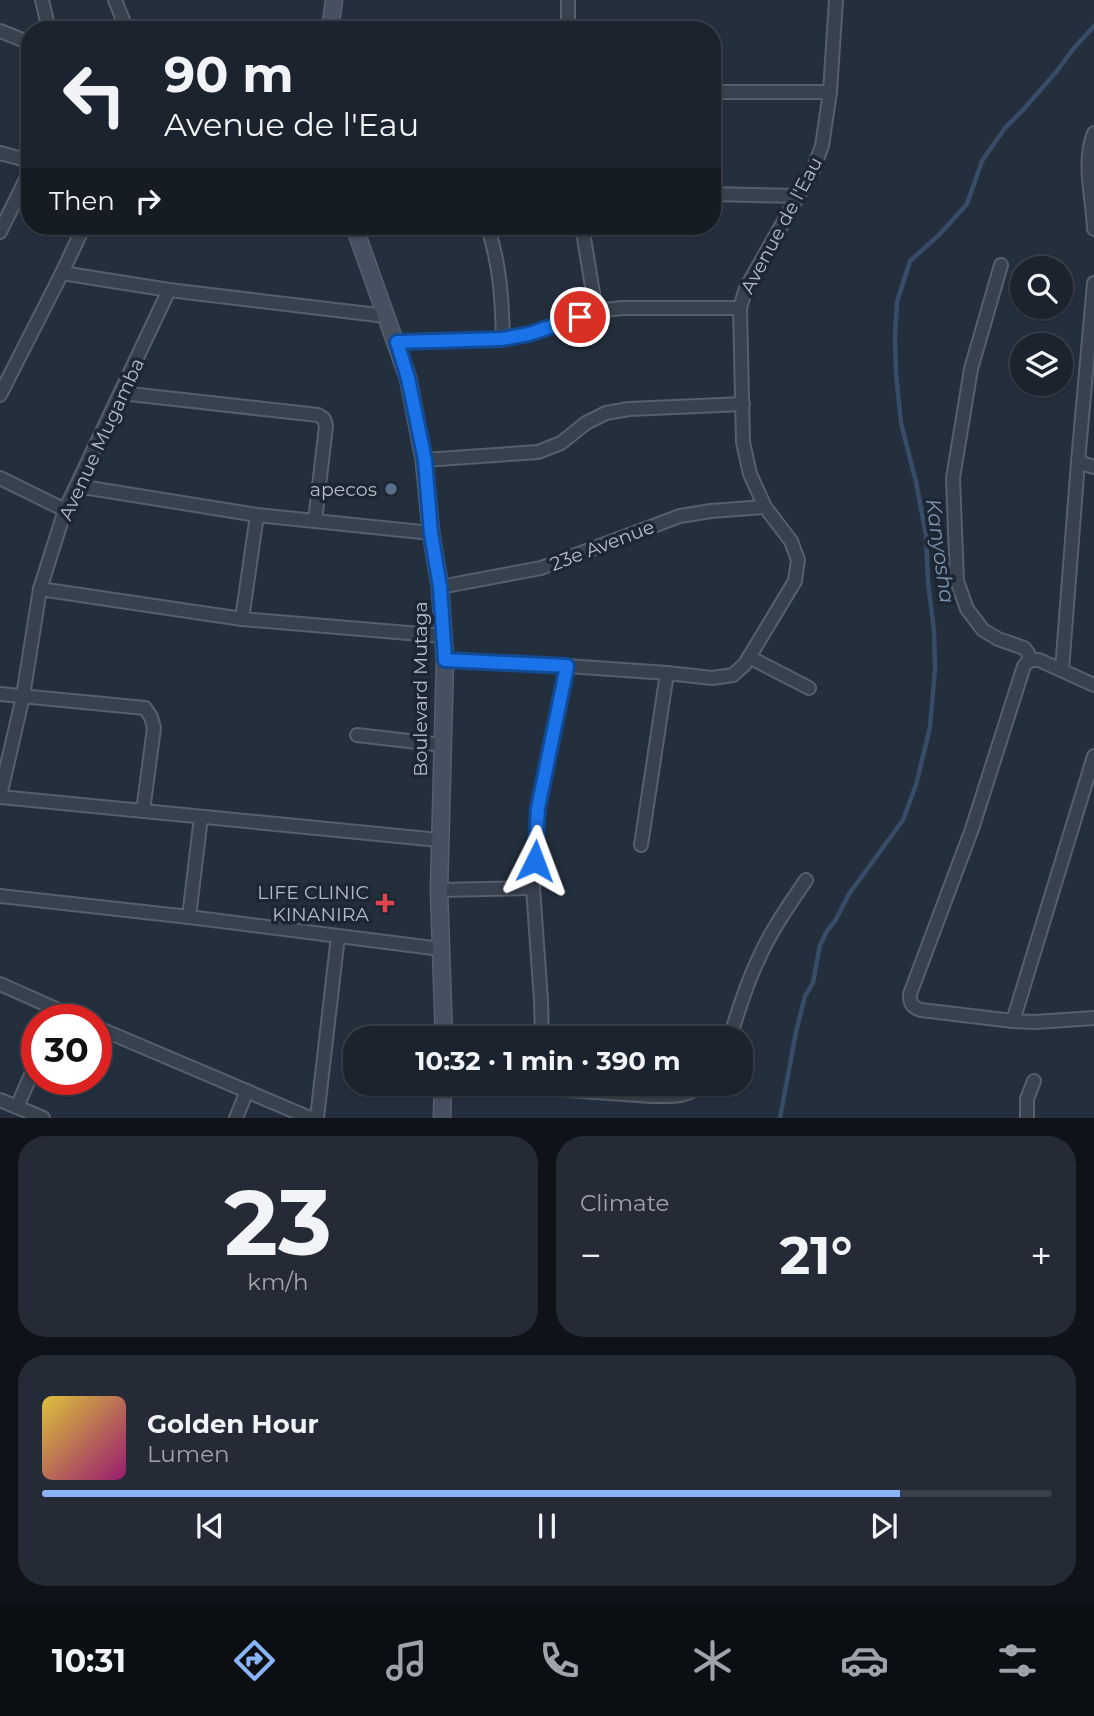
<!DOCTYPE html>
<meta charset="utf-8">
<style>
:root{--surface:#1b232e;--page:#242b36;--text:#f1f3f6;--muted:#a0a4aa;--line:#39404a;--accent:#8ab4f8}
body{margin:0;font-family:Montserrat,sans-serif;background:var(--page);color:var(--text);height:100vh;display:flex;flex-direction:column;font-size:26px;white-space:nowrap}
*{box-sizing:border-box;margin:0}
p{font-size:23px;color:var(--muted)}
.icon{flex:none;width:38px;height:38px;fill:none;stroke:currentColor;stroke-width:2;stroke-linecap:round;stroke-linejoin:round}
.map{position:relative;height:1118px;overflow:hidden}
.drawer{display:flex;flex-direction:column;gap:18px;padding:18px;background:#0f1319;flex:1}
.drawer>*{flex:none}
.guide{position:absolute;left:21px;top:21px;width:700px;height:214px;border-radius:28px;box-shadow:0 2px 5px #0004,0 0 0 2px var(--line);background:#1b232e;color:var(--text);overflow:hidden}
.buttons{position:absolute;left:1010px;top:256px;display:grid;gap:14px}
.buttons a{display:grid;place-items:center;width:63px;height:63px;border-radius:50%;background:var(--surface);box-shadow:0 2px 5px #0004,0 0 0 2px var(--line);font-size:35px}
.speed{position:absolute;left:21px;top:1004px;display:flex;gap:14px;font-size:35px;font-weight:700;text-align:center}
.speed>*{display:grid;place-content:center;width:91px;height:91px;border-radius:50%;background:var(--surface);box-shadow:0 2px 5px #0004,0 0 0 2px var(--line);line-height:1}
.speed .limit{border:10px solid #d22;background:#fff;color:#111}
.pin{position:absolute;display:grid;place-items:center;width:60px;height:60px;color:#fff;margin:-30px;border:4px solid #fff;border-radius:50%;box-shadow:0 2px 7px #0007}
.me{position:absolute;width:77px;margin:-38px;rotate:3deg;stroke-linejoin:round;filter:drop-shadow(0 0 5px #0008)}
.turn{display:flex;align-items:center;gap:24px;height:147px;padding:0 28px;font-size:32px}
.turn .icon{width:91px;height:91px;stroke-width:2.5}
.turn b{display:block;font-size:49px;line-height:60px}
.then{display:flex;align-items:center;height:66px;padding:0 28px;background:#0003;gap:14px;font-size:26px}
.big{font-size:52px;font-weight:700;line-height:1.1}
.drawer .widget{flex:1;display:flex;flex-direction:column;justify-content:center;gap:10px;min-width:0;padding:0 24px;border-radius:28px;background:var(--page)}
.drawer .dial{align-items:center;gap:0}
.dial b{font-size:91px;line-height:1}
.song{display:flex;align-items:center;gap:21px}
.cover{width:84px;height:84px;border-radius:10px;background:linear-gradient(135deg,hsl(50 70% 55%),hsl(320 70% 35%))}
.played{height:7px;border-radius:4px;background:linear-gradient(90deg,var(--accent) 85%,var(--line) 85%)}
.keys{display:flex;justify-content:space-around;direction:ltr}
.heat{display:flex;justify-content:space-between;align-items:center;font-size:38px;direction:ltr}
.drawer .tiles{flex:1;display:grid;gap:18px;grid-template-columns:1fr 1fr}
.widget:last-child{grid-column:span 2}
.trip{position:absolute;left:343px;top:1026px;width:410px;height:70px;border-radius:28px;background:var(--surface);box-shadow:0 2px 5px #0004,0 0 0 2px var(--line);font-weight:700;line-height:70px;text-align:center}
.tab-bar{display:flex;height:112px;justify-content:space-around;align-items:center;background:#0b0e12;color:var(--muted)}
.tab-bar .icon{width:49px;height:49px}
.tab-bar .active{color:var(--accent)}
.tab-bar b{font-size:32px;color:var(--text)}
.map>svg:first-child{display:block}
</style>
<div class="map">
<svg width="1094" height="1118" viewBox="0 0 1094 1118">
<rect width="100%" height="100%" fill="#242f3e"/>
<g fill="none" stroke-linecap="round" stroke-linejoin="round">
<polyline stroke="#394c67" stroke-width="4.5" points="780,1118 796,1032 805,996 813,983 820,945 827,931 835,921 849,894 903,820 916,785 930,727 935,669 934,631 928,582 926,535 916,482 901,423 896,374 895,336 897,302 910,261 939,235 967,204 982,161 1005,128 1023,110 1057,71 1074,48 1094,26"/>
<g stroke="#565f6c" stroke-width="16">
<g id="street">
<polyline points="42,0 49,30"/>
<polyline points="115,0 127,30"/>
<polyline points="568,0 568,30"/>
<polyline points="0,31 30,43"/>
<polyline points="712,92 830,92"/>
<path d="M1094,133C1082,163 1093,198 1094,229"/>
<polyline points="0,153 30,161"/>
<polyline points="712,194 798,196"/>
<path d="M487,226C500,262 502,300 503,339"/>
<polyline points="582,226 596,311"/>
<polyline points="0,232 30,171"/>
<polyline points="1001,265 971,369 953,478 957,581 967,609 983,630 998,639 1024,648 1028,653 1030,660"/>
<polyline points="62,273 169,290 386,316"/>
<polyline points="397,342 503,339 529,334 596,311 622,308 740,308"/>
<polyline points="121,393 318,415 324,419 326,426 315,521"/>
<polyline points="0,395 62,273 84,226"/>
<polyline points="424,460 538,452 561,443 586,423 606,413 629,409 743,404"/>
<polyline points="1078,462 1094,467"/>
<polyline points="0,478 65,510"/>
<polyline points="77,486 257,515 431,533"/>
<polyline points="440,587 541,568 680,516 711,511 765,507"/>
<polyline points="40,589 242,619 444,636"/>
<polyline points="242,619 257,515"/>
<polyline points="749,657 809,688"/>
<polyline points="445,660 567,666 667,673 712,678 733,675 745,664 795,581 798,560 791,541 765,507 750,474 743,442 740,308 746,288 813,170 822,146 830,92 836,0"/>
<polyline points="1062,670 1078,462 1094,283"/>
<path d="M1094,685L1039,660H1030L1024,666L972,829L910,994C910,1003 911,1007 921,1010L1013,1021L1035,1022L1094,1018"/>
<polyline points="0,694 145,708 151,717 154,728 143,811"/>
<polyline points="357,735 443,745"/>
<polyline points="0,796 23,696 40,589 65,510 169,290"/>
<polyline points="0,797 439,840"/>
<polyline points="641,845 667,673"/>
<polyline points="439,890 533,888"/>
<polyline points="0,896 189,917 441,949"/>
<polyline points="189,917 201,817"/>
<polyline points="0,984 81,1020"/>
<polyline points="1013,1021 1094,756"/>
<polyline points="96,1027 310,1118"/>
<polyline points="542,1038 541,1000 533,888 538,808 567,666"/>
<path d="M730,1038C738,1011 746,985 758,960C770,932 789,905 806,880"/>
<path d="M466,1083L652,1096C672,1096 688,1098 703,1083"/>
<polyline points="0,1100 43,1118"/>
<polyline points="17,1107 37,1061"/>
<polyline points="236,1118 247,1091"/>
<polyline points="317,1118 338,936"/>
<polyline points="1027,1118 1027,1099 1034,1081"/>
</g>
</g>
<g stroke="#565f6c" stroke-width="19">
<g id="secondary">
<polyline points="330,30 334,0"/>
<polyline points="354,226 408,378 424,460 431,533 440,587 445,660 439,890 444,1038"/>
<polyline points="442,1118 443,1083"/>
</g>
</g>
<use href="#street" stroke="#38414e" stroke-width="12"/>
<use href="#secondary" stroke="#465061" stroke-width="16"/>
</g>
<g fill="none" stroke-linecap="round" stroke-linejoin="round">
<g stroke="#114b97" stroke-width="18">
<polyline id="route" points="535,861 538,808 567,666 445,660 440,587 431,533 425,460 408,378 397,342 502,339 529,334 580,317"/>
</g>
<use href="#route" stroke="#1a73e8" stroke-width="12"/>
</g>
<circle fill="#5c6f8a" stroke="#1d2633" stroke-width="2.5" cx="391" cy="489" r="7"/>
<path fill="#e0444e" stroke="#1d2633" stroke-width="2.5" d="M381.5 892.5h7v7h7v7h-7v7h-7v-7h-7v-7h7z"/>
<g text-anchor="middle" stroke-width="7" stroke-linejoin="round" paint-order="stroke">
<g font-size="19" fill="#b4bcc9" stroke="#1d2633">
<text transform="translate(781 225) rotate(-62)" y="7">Avenue de l'Eau</text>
<text transform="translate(101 439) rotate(-65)" y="7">Avenue Mugamba</text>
<text transform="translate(602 545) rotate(-21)" y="7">23e Avenue</text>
<text transform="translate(420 689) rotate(-90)" y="7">Boulevard Mutaga</text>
</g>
<g font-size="19" fill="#b4bcc9" stroke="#1d2633" text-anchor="end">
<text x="377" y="496">apecos</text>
<text x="369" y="899">LIFE CLINIC<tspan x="369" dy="22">KINANIRA</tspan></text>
</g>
<g font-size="21" font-style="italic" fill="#7c92b1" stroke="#1d2633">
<text transform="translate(940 551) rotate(82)" y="7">Kanyosha</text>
</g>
</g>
</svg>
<div class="buttons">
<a><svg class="icon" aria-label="search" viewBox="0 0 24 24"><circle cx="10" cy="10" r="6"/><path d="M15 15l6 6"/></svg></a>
<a><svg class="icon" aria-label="layers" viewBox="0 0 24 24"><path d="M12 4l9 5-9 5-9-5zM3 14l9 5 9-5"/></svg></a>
</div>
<div class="speed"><div class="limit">30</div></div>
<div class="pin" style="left:580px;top:317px;background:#d93025"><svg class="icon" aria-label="arrive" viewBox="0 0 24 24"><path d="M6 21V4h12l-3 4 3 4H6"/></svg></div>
<svg class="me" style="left:535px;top:861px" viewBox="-20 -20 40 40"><path d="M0-17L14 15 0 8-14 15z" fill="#1a73e8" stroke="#fff" stroke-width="4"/></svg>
<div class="trip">10:32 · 1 min · 390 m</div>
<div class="guide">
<div class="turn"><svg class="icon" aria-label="left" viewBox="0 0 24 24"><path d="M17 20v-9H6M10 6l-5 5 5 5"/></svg><div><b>90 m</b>Avenue de l'Eau</div></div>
<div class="then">Then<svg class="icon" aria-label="right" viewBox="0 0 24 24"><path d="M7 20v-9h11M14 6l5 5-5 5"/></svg></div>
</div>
</div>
<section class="drawer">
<div class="tiles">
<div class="widget dial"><b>23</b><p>km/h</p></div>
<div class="widget"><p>Climate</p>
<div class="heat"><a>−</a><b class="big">21°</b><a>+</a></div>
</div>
<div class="widget">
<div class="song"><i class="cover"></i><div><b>Golden Hour</b><p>Lumen</p></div></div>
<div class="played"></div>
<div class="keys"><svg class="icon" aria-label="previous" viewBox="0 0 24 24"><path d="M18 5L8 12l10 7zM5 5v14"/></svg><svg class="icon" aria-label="pause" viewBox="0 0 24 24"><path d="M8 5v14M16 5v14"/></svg><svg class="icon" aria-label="next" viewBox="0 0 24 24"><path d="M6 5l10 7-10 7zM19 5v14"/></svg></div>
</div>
</div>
</section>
<nav class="tab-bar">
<b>10:31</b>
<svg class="icon active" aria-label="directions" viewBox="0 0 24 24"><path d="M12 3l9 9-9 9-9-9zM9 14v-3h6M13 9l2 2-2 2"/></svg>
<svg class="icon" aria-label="music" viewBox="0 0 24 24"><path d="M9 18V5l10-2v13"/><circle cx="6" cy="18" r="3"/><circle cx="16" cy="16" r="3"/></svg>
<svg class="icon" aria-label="phone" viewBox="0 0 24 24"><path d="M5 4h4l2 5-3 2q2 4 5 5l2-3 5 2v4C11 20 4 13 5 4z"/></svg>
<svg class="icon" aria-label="climate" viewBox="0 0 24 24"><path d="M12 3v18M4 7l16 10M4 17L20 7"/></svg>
<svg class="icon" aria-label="car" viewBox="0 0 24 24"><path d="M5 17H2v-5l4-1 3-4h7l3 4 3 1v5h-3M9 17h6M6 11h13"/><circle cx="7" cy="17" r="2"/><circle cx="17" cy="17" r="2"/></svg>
<svg class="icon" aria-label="filters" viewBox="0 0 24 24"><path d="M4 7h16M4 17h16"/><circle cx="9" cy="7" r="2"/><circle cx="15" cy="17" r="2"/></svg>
</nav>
